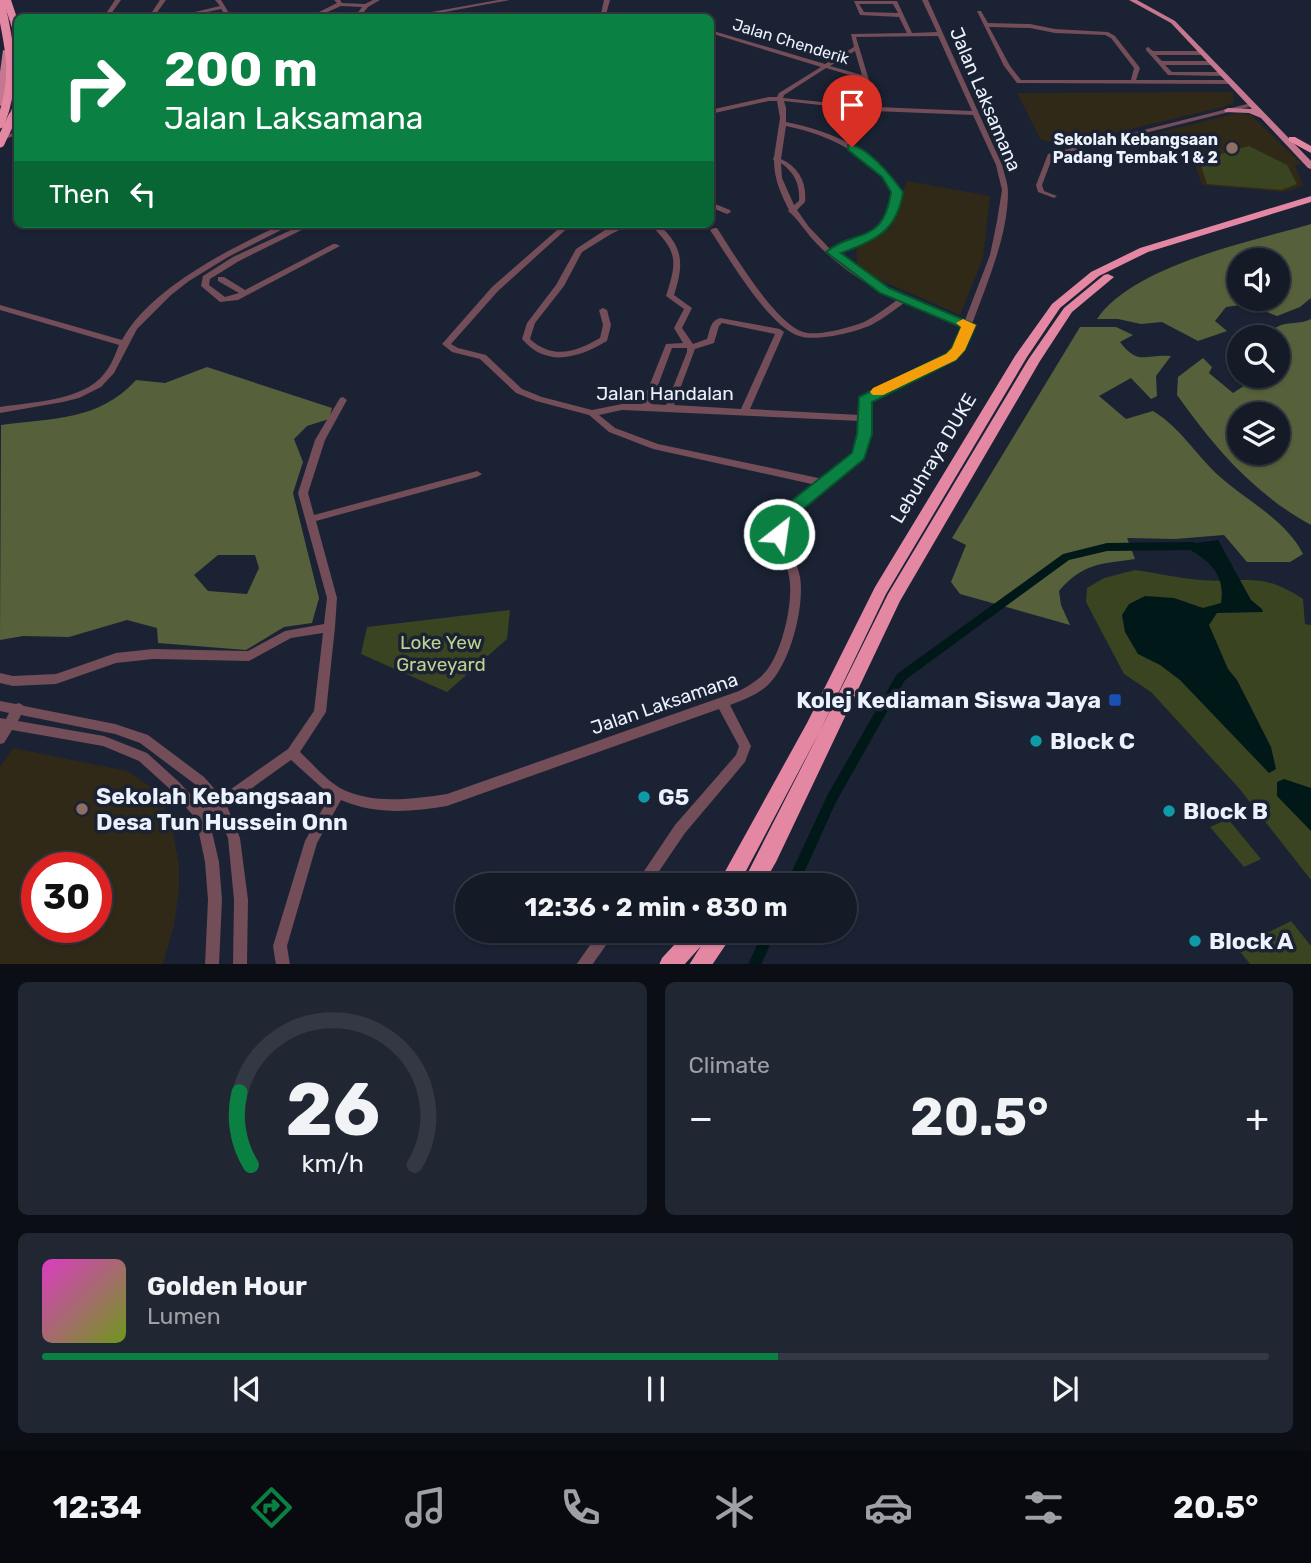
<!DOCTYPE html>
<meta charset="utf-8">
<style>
:root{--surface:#141a26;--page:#212732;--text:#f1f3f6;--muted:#9da1a7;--line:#333843;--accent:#0b8043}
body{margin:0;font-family:Rubik,sans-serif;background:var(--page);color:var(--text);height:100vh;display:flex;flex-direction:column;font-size:26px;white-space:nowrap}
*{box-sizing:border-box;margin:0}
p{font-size:23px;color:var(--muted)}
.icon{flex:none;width:38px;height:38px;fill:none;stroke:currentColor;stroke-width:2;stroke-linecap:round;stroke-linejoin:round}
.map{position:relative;height:964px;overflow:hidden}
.sheet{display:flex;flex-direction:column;gap:18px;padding:18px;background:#0b0e15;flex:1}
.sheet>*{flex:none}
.hud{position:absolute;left:14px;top:14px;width:700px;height:214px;border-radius:10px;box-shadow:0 2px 5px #0004,0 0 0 2px var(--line);background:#0b8043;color:#fff;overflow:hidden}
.fabs{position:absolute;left:1227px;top:248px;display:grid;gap:14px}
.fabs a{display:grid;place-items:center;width:63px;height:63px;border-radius:50%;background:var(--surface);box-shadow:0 2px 5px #0004,0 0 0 2px var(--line);font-size:35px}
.speed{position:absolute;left:21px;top:852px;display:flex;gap:14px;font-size:35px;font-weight:700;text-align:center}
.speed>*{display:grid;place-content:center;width:91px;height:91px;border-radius:50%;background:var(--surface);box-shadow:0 2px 5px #0004,0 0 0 2px var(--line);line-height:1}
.speed .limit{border:10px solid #d22;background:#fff;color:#111}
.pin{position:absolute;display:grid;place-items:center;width:60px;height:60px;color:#fff;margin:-72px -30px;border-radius:50% 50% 50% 0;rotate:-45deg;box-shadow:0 0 7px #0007}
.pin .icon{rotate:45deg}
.me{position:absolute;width:77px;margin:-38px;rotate:30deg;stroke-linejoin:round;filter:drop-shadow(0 0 5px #0008)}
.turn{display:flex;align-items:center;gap:24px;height:147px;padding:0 35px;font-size:32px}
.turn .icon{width:91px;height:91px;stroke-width:2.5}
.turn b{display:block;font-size:49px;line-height:60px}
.then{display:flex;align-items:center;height:66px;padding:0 35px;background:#0003;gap:14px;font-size:26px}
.big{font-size:52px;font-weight:700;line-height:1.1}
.sheet .widget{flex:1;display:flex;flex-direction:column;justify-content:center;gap:10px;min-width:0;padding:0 24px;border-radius:10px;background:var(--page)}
.sheet .dial{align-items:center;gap:0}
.dial svg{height:182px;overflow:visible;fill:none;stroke:var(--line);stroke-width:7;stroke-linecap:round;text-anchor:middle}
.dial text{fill:var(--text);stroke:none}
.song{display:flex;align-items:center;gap:21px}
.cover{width:84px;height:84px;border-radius:10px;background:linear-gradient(135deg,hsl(310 70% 55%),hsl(80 70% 35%))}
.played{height:7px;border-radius:4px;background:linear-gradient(90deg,var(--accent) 60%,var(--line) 60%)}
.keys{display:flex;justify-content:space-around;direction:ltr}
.heat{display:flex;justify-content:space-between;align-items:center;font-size:38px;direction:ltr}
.sheet .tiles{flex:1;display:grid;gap:18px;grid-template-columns:1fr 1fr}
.widget:last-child{grid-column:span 2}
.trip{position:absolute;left:455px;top:873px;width:402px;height:70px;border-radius:35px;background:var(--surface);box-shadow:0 2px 5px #0004,0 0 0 2px var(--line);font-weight:700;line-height:70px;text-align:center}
.dock{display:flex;height:112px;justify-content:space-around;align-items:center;background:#080a0f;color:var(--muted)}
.dock .icon{width:49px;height:49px}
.dock .on{color:var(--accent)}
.dock b{font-size:32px;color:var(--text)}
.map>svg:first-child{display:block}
</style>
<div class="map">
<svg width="1311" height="965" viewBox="0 0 1311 965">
<rect width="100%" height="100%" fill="#1a2233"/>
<g fill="#302918" fill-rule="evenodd">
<polygon points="1233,92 1234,102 1223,107 1068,144 1041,140 1017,93"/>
<polygon points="1238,113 1251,115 1302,164 1295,165 1303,186 1283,192 1202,185 1192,156 1157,133"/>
<polygon points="907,181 990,196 983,258 960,315 878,279 857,264 856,247 891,228"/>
<path d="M13,748L127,771L158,792L172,826L179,865V890L174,925L163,964H0V767ZM37,868H96V928H37Z"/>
</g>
<g fill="#3a4420">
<polygon points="1249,146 1287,165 1297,184 1281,190 1207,184 1199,160"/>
<path d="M1135,570C1157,573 1178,578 1200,580C1247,584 1259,570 1303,599L1305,624L1311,625V880L1238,787L1151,692L1124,674L1086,602L1087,588L1104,578Z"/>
<polygon points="510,610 507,639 447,692 361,654 367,627"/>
<polygon points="1228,819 1261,859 1244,867 1210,827"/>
<polygon points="1291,921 1311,946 1311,964 1250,964 1237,948"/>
</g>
<g fill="#56613b" fill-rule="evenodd">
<path d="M1311,224V298L1300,307L1277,316L1247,304L1226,307L1215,321L1227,331L1198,341L1162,322L1141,324L1118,319H1097C1134,265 1249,242 1311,224ZM1239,261H1278V299H1239Z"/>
<path d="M1311,319V525C1254,494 1214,447 1177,395L1178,377L1203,358L1212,367L1209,373L1233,393L1259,376H1278V338H1249C1261,335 1267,332 1277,327C1287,321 1300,325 1311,319ZM1239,415H1278V453H1239Z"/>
<path d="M1080,327H1116L1133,335L1120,342C1138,366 1145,354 1171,356L1156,376L1157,396L1151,399L1131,378L1099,396L1126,419L1153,411C1180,427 1196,455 1219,476C1247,501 1286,520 1303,554L1290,562H1247L1224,535L1175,539L1127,538L1135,559C1100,564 1083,563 1059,591L1061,605L1070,625L960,594L951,582L966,545L952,538Z"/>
<path d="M207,367L332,408L329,419L307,426L294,439L303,462L293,493L319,598L312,623L284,627L246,650L158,643L157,628L127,620L69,637L23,636L0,640L1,425C52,418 99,421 136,380L165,383ZM218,555H255L259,568L247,594L208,591L194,575Z"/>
</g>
<g fill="#001818">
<path d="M1218,540L1251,600L1262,609L1263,612L1217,613L1209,625L1228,669L1237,680L1271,747L1276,769L1269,773L1180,680L1160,665L1138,654L1125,632L1122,615L1129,604L1145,596L1174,598L1203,608L1221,603C1226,571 1206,559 1182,545Z"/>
<polygon points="1284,779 1311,788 1311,831 1277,796 1277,782"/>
</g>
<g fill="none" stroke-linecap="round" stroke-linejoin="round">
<g fill="#001818" fill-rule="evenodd">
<polygon points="1193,542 1196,543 1198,546 1196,549 1193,550 1107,551 1069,560 905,680 836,802 798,886 785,886 828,794 897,674 1063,554 1107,543"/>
<polygon points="763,931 776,931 761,965 748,965"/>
</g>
<g fill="#734d58" fill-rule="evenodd">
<polygon points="115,0 121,0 108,18 103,18"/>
<polygon points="160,0 166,0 153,18 148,18"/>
<polygon points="215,0 221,0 232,18 227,18 221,9 198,14 195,12 220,6"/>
<polygon points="334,0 340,0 342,3 365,4 373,0 380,0 368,7 359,18 354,18 362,7 341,6 314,18 307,18 337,3"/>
<polygon points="498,0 510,0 412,18 398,18"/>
<polygon points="604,0 610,0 605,18 600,18"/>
<path d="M922,0H928L1002,165C1004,173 1008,183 1008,192C1008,236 987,283 972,324L973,325L971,327L961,352L943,366L868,401L870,434L862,457L787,520C782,541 796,557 800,577C805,607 790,664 768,685C757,695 744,700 730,705L751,746L745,762L685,833L649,886H634L675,825L736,755L739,746L719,709L447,806C411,812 375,815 341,800L317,843L287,946L290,965H276L273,946L305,841L330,795L291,760L227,806L240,838L248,900L247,965H233L234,900L228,838L217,813L209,819L219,862L222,900L219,965H205L208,900L205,862L196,819L171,790L139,761L103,746L12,730L4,743L0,744V718L6,719L9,713L0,711V701L16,704L19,703L24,706L115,724L148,735L204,777L221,796L288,749L314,711L323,633L291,638L249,661L153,659L116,663L56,684L13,686L0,683V673L13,676L56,674L116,653L153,649L248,651L285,631L324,624L327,598L298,493L315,440L340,398L343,397L347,400L325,440L308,493L314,515L477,471L482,474L477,477L316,521L337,598L335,627L326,712L300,752C313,764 325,779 340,788C372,805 413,799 447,794L739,691C750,685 762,678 769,667C783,647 794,600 789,576C785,555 772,541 777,518L816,485L653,449L609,432L589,415L536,401L516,393L480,359L452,352L442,344L492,287L564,224H572L498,291L451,344L458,348L486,355L522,389L542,397L592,410L622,404H642L666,344L683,343L674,328L684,309L666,296C678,259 677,252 650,224H658C684,247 684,264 674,295L692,308L682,328L693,344L707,339C710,330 710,321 720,318L780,329L784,332L750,409L860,415L861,398L937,362L954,349L963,326L904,303C894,310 884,318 873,324C858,332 816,342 799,336C768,326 729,258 710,230L714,228H717C734,254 774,322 803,332C816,337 853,327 866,321C877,315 887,307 897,300C868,286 839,267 817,244C807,234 799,220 788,211L789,210C781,194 774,179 774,161L773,159L774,157L780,118L777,101H769L710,114V110L769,97H777L779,93L821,67L710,33V30L825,64L854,47L851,34L907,33L899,17L860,15L854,1H897L912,33L937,32ZM859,4H893L898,13L864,12ZM938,36L972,111L877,107L856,37ZM855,51L862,75L830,66ZM826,68L863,79L870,107L783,98L784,95ZM784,101L874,111L973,115L996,165L1002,190L997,221L990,255L965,320C918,302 875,287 835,253C872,240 891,233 900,192C869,148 838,133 786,122V108ZM786,126C833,136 865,153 894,192C885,232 867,237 831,250L809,227L797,210L805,202C807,183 799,167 781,159ZM781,163C795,173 800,185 799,201L794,205L782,178ZM722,323L775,334L741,409L674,405L695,349L714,343L719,326ZM672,348H687V352L666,405L651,404ZM622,410L860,421V434L855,453L823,479L658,444L615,428L599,415ZM21,715L115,734L140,743L196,785L211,803L203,808L179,782L147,753L104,736L18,721Z"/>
<path d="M977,11H981L988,23L1030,24L1055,29L1108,32L1115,36L1140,68L1136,80H1229L1232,82L1229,84L1017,83L1004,66ZM989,27L1030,28L1055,33L1105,35L1111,38L1134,68L1131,80H1021L1010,66Z"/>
<polygon points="371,16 384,18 369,18"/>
<polygon points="531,16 559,16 561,18 529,18"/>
<polygon points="1148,47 1153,51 1202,51 1205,53 1202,55 1156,55 1162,61 1212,61 1215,63 1212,65 1165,65 1172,72 1223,72 1226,74 1223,76 1168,75 1146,50 1146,48"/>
<polygon points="1251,103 1254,105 1253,106 1053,156 1042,185 1044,191 1057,196 1054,198 1038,192 1036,185 1048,154"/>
<polygon points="18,131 18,135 4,139 1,137"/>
<polygon points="710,202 730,210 731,212 727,214 710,207"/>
<path d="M283,224H293L228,257L189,281L171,295L137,329L114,373L101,387L79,398L63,402L0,413V407C31,402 83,401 104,374C111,366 115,355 119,345L0,310V305L122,340C150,288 231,248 283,224Z"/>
<polygon points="304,224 314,224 239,261 210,279 209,285 225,297 239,293 218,281 218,277 224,277 245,290 333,244 336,244 340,246 238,300 220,302 201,286 203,276 233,257"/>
<path d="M622,224H632L611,234L582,252L564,286L535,323L530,339C553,360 576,352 600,338L603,325L599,310L603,308L607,310L611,325L607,341C578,358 547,368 522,339L527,323L556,285L576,249L605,230Z"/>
<polygon points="600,931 616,931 592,965 576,965"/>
</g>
<g fill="#c4778e" fill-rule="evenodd">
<polygon points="1129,0 1137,0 1175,21 1311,161 1311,169 1308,168 1261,118 1249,113 1225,112 1224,110 1228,108 1252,109 1171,23"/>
<polygon points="3,50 10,52 4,104 0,106 0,72"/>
<polygon points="18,102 18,114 12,126 5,128 4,126 14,104"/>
</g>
<g fill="#e487a3" fill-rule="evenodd">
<polygon points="3,0 11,0 18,21 18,36 14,34"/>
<polygon points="1289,137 1295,137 1311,146 1311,153 1289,141"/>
<polygon points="1311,196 1311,202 1148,252 1099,276 1060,308 1027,357 886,594 819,733 888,594 1028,360 1064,308 1104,275 1108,274 1114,277 1072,312 1040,361 900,601 776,862 762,886 741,886 819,733 738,886 717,886 807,723 875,587 1015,356 1052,304 1091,272 1140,248"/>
<polygon points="687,931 711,931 710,935 712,931 735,931 712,965 689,965 701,946 684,965 659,965 662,958"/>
</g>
<g stroke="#e487a3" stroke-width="9">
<path d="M0,1C10,48 18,77 0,124"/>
<polyline points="0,143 13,116"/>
</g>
</g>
<path fill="#0b8043" stroke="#07532c" stroke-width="2" d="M848,145C866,144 893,178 903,192C897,232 875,240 841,253L889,288L976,325L965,350L956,360L872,402V434L864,459L790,520L787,534L779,541L771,534L776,513L852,453L857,434L859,397L946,354L952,348L961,327L880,293L826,252C855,228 883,246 891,192L882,177L848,150Z"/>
<polygon fill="#f59e0b" points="963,319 976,325 965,350 956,360 883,395 873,395 870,392 873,388 946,354 952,348 961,327 956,323"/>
<g fill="#8d6e63" stroke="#1a2233" stroke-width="2.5">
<circle cx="1232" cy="148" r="7"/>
<circle cx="82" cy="809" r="7"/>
</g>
<rect fill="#1a4fb4" stroke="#1a2233" stroke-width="2.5" x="1108" y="693" width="14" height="14" rx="3.5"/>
<g fill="#0f9aa8" stroke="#1a2233" stroke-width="2.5">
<circle cx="1036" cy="741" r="7"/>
<circle cx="644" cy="797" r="7"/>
<circle cx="1169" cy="811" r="7"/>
<circle cx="1195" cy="941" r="7"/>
</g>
<g text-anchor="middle" stroke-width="7" stroke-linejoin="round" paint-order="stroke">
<g font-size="16" fill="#ebf2fd" stroke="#1a2233">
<text transform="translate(791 41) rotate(17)" y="6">Jalan Chenderik</text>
</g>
<g font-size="16" font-weight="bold" fill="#ebf2fd" stroke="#1a2233" text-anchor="end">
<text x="1218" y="145">Sekolah Kebangsaan<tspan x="1218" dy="18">Padang Tembak 1 &amp; 2</tspan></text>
</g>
<g font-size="19" fill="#ebf2fd" stroke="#1a2233">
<text transform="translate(986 99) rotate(67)" y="7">Jalan Laksamana</text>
<text x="665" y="400">Jalan Handalan</text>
<text transform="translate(933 458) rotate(-59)" y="7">Lebuhraya DUKE</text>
<text transform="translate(664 703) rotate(-19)" y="7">Jalan Laksamana</text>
</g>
<g font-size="19" fill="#bed190" stroke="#1a2233">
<text x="441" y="649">Loke Yew<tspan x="441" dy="22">Graveyard</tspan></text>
</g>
<g font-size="23" font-weight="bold" fill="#ebf2fd" stroke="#1a2233" text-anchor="start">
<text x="1101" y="708" text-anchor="end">Kolej Kediaman Siswa Jaya</text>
<text x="1050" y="749">Block C</text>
<text x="96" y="804">Sekolah Kebangsaan<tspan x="96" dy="26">Desa Tun Hussein Onn</tspan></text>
<text x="658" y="805">G5</text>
<text x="1183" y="819">Block B</text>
<text x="1209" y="949">Block A</text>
</g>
</g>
</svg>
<div class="fabs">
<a><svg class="icon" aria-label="sound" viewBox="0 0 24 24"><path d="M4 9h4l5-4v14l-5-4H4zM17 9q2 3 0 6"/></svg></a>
<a><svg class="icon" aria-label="search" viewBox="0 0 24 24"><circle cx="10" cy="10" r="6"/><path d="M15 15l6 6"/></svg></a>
<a><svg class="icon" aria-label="layers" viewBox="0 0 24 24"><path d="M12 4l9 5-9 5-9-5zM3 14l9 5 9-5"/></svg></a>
</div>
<div class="speed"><div class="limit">30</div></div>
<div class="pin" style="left:852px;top:147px;background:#d93025"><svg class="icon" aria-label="arrive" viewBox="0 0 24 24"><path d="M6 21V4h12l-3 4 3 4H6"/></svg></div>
<svg class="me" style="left:779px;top:534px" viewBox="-20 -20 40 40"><circle r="17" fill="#0b8043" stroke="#fff" stroke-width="3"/><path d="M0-11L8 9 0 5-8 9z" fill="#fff"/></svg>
<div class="trip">12:36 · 2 min · 830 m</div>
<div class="hud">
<div class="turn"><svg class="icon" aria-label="right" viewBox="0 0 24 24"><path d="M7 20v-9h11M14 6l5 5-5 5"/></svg><div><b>200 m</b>Jalan Laksamana</div></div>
<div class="then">Then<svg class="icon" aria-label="left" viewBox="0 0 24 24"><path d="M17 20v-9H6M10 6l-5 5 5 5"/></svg></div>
</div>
</div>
<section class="sheet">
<div class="tiles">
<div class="widget dial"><svg viewBox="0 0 100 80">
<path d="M14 69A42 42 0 1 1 86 69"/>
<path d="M14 69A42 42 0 0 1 9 37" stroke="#0b8043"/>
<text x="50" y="56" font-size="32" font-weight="700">26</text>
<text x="50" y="72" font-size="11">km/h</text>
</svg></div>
<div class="widget"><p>Climate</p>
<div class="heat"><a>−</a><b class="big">20.5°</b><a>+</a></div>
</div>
<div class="widget">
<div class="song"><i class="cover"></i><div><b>Golden Hour</b><p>Lumen</p></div></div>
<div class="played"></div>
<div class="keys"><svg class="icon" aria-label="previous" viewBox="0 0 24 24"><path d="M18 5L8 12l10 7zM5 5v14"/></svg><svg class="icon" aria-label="pause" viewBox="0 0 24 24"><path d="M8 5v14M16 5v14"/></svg><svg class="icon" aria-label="next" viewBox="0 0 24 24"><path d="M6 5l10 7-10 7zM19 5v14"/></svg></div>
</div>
</div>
</section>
<nav class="dock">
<b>12:34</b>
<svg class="icon on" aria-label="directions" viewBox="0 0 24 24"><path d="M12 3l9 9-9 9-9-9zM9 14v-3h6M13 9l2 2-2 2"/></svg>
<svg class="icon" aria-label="music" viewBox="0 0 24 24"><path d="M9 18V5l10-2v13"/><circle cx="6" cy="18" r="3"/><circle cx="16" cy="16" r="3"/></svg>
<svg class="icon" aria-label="phone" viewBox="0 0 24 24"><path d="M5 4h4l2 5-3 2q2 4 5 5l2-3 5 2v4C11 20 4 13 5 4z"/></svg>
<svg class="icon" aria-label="climate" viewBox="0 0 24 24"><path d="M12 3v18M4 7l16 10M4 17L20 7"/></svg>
<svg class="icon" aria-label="car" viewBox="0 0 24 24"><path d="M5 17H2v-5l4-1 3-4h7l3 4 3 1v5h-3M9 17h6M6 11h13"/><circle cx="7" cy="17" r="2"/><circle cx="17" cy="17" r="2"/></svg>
<svg class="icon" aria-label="filters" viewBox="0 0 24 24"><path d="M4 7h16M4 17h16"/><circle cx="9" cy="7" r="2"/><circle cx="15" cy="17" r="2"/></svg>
<b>20.5°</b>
</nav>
